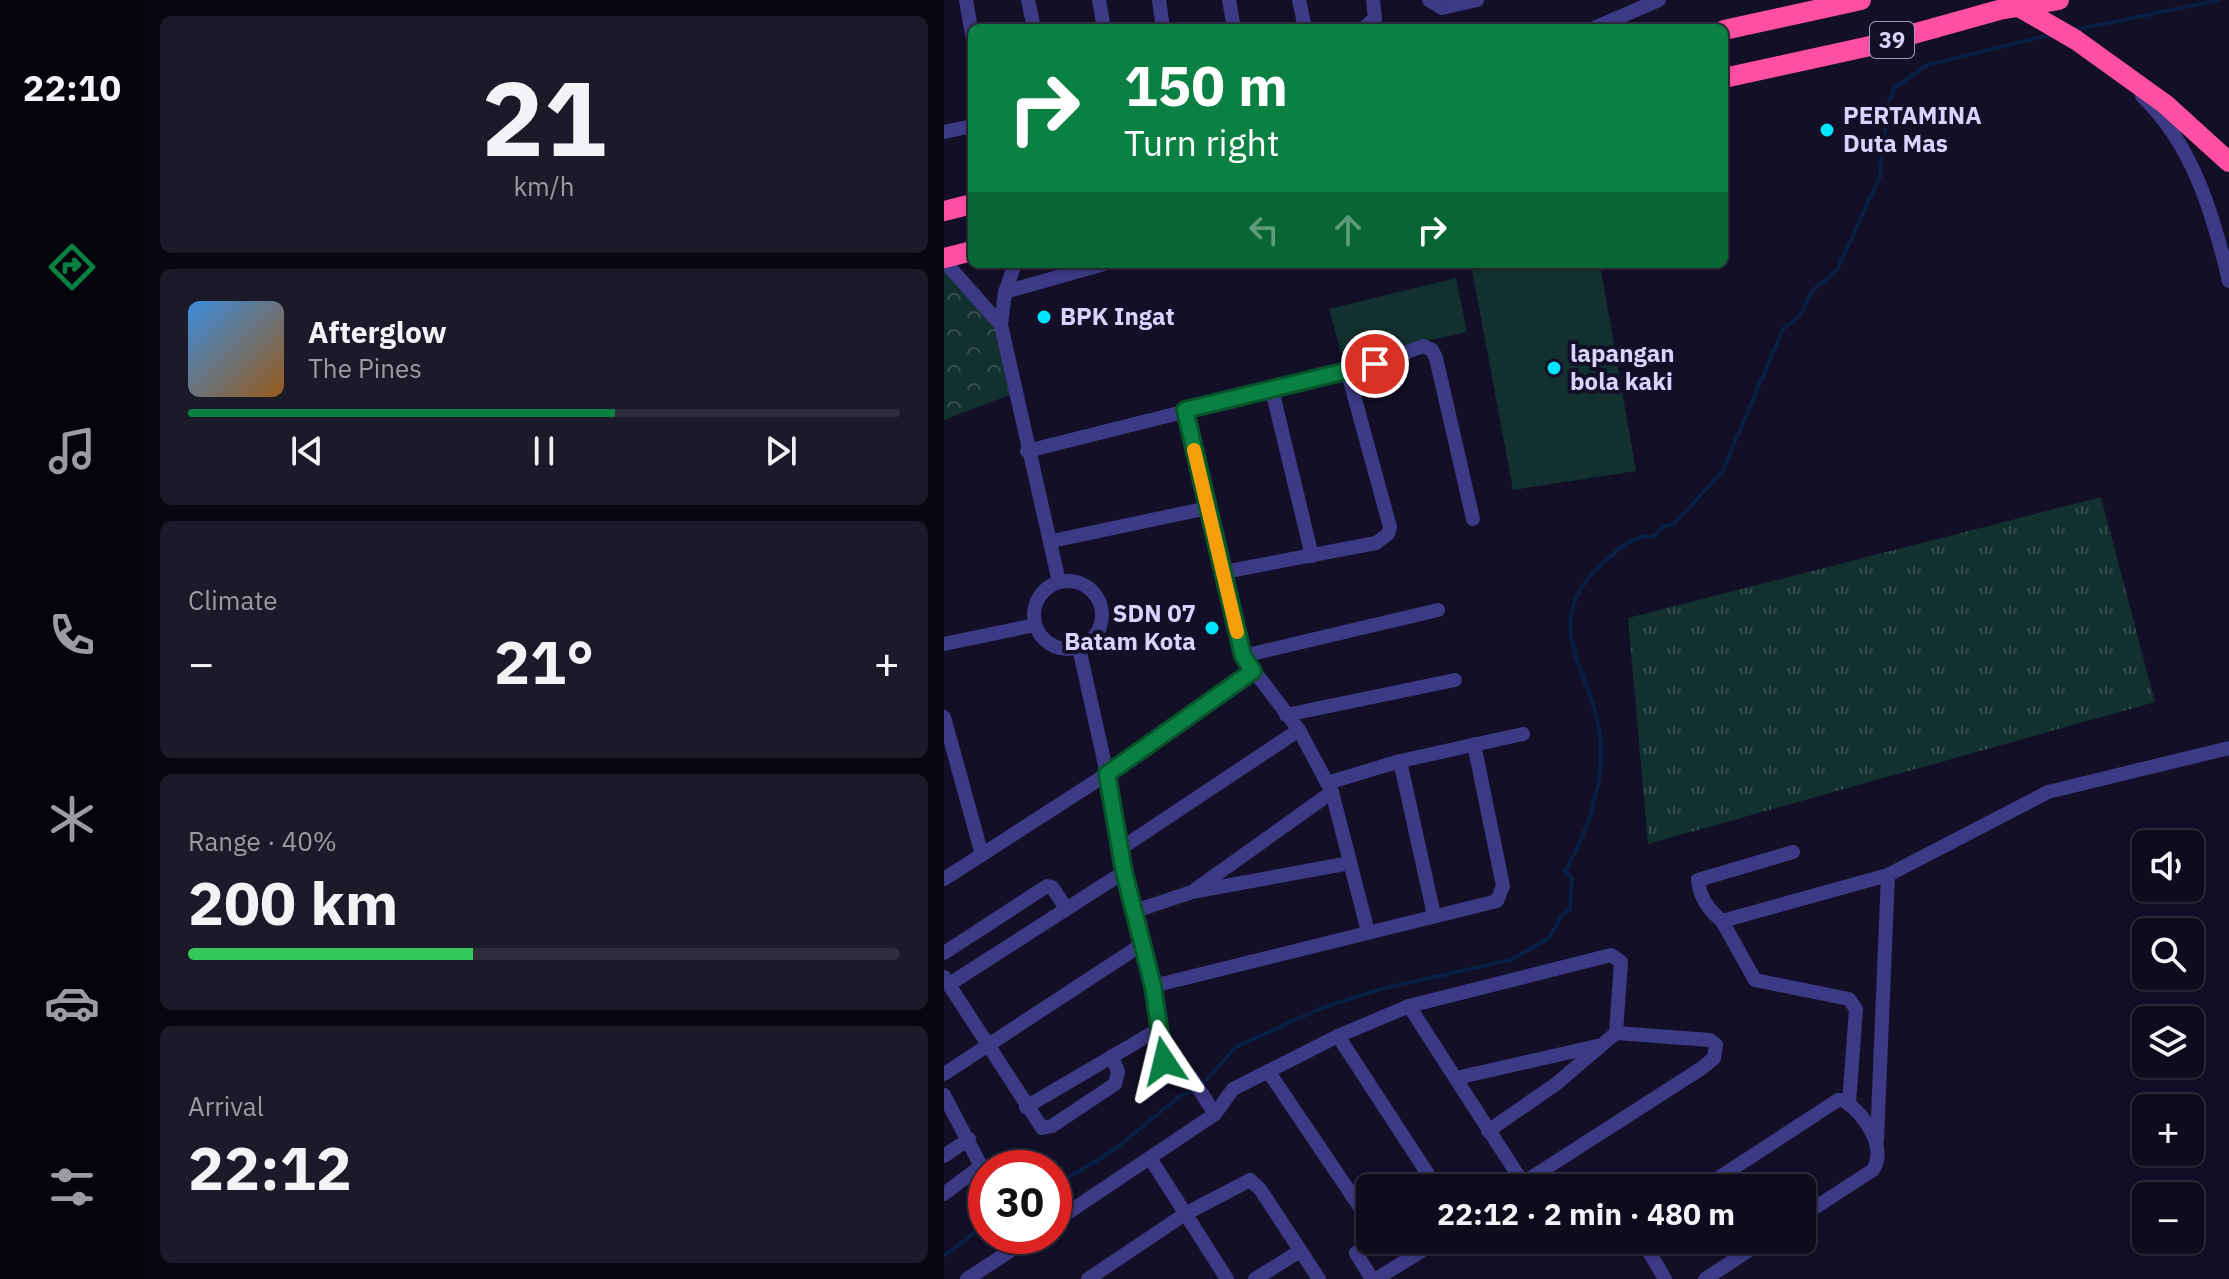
<!DOCTYPE html>
<meta charset="utf-8">
<style>
:root{--surface:#0e0b1c;--page:#1c1929;--text:#f1f3f6;--muted:#9b9ba3;--line:#2e2b3b;--accent:#0b8043}
body{margin:0;font-family:"IBM Plex Sans",sans-serif;background:var(--page);color:var(--text);height:100vh;display:flex;flex-direction:column;font-size:30px;white-space:nowrap}
*{box-sizing:border-box;margin:0}
p{font-size:26px;color:var(--muted)}
.icon{flex:none;width:44px;height:44px;fill:none;stroke:currentColor;stroke-width:2;stroke-linecap:round;stroke-linejoin:round}
.map{position:relative;flex:1;overflow:hidden}
.details{display:flex;flex-direction:column;gap:16px;padding:16px;background:#08060f;width:800px}
.details>*{flex:none}
.banner{position:absolute;left:24px;top:24px;width:760px;height:244px;border-radius:12px;box-shadow:0 2px 6px #0004,0 0 0 2px var(--line);background:#0b8043;color:#fff;overflow:hidden}
.fabs{position:absolute;left:1188px;top:830px;display:grid;gap:16px}
.fabs a{display:grid;place-items:center;width:72px;height:72px;border-radius:12px;background:var(--surface);box-shadow:0 2px 6px #0004,0 0 0 2px var(--line);font-size:40px}
.speed{position:absolute;left:24px;top:1150px;display:flex;gap:16px;font-size:40px;font-weight:700;text-align:center}
.speed>*{display:grid;place-content:center;width:104px;height:104px;border-radius:50%;background:var(--surface);box-shadow:0 2px 6px #0004,0 0 0 2px var(--line);line-height:1}
.speed .limit{border:12px solid #d22;background:#fff;color:#111}
.pin{position:absolute;display:grid;place-items:center;width:68px;height:68px;color:#fff;margin:-34px;border:4px solid #fff;border-radius:50%;box-shadow:0 2px 8px #0007}
.me{position:absolute;width:88px;margin:-44px;rotate:350deg;stroke-linejoin:round;filter:drop-shadow(0 0 6px #0008)}
.turn{display:flex;align-items:center;gap:28px;height:168px;padding:0 24px;font-size:36px}
.turn .icon{width:104px;height:104px;stroke-width:2.5}
.turn b{display:block;font-size:56px;line-height:68px}
.lanes{display:flex;align-items:center;height:76px;padding:0 24px;background:#0003;justify-content:center;gap:40px;direction:ltr}
.lanes .off{opacity:.35}
.big{font-size:60px;font-weight:800;line-height:1.1}
.details .card{flex:1;display:flex;flex-direction:column;justify-content:center;gap:12px;min-width:0;padding:0 28px;border-radius:12px;background:var(--page)}
.details .dial{align-items:center;gap:0}
.dial b{font-size:104px;line-height:1}
.song{display:flex;align-items:center;gap:24px}
.cover{width:96px;height:96px;border-radius:12px;background:linear-gradient(135deg,hsl(210 70% 55%),hsl(30 70% 35%))}
.played{height:8px;border-radius:4px;background:linear-gradient(90deg,var(--accent) 60%,var(--line) 60%)}
.keys{display:flex;justify-content:space-around;direction:ltr}
.heat{display:flex;justify-content:space-between;align-items:center;font-size:44px;direction:ltr}
.charge{height:12px;border-radius:6px;background:linear-gradient(90deg,#34c759 40%,var(--line) 0)}
.trip{position:absolute;left:412px;top:1174px;width:460px;height:80px;border-radius:12px;background:var(--surface);box-shadow:0 2px 6px #0004,0 0 0 2px var(--line);font-weight:800;line-height:80px;text-align:center}
main{display:flex;flex:1;min-height:0}
.menu{display:flex;flex-direction:column;width:144px;justify-content:space-around;align-items:center;background:#06040b;color:var(--muted)}
.menu .icon{width:56px;height:56px}
.menu .on{color:var(--accent)}
.menu b{font-size:36px;color:var(--text)}
.map>svg:first-child{display:block}
</style>
<main>
<nav class="menu">
<b>22:10</b>
<svg class="icon on" aria-label="directions" viewBox="0 0 24 24"><path d="M12 3l9 9-9 9-9-9zM9 14v-3h6M13 9l2 2-2 2"/></svg>
<svg class="icon" aria-label="music" viewBox="0 0 24 24"><path d="M9 18V5l10-2v13"/><circle cx="6" cy="18" r="3"/><circle cx="16" cy="16" r="3"/></svg>
<svg class="icon" aria-label="phone" viewBox="0 0 24 24"><path d="M5 4h4l2 5-3 2q2 4 5 5l2-3 5 2v4C11 20 4 13 5 4z"/></svg>
<svg class="icon" aria-label="climate" viewBox="0 0 24 24"><path d="M12 3v18M4 7l16 10M4 17L20 7"/></svg>
<svg class="icon" aria-label="car" viewBox="0 0 24 24"><path d="M5 17H2v-5l4-1 3-4h7l3 4 3 1v5h-3M9 17h6M6 11h13"/><circle cx="7" cy="17" r="2"/><circle cx="17" cy="17" r="2"/></svg>
<svg class="icon" aria-label="filters" viewBox="0 0 24 24"><path d="M4 7h16M4 17h16"/><circle cx="9" cy="7" r="2"/><circle cx="15" cy="17" r="2"/></svg>
</nav>
<section class="details">
<div class="card dial"><b>21</b><p>km/h</p></div>
<div class="card">
<div class="song"><i class="cover"></i><div><b>Afterglow</b><p>The Pines</p></div></div>
<div class="played"></div>
<div class="keys"><svg class="icon" aria-label="previous" viewBox="0 0 24 24"><path d="M18 5L8 12l10 7zM5 5v14"/></svg><svg class="icon" aria-label="pause" viewBox="0 0 24 24"><path d="M8 5v14M16 5v14"/></svg><svg class="icon" aria-label="next" viewBox="0 0 24 24"><path d="M6 5l10 7-10 7zM19 5v14"/></svg></div>
</div>
<div class="card"><p>Climate</p>
<div class="heat"><a>−</a><b class="big">21°</b><a>+</a></div>
</div>
<div class="card"><p>Range · 40%</p><b class="big">200 km</b><div class="charge"></div></div>
<div class="card"><p>Arrival</p><b class="big">22:12</b></div>
</section>
<div class="map">
<svg width="1285" height="1279" viewBox="0 0 1285 1279">
<defs>
<pattern id="grass-tufts" width="24" height="20" patternUnits="userSpaceOnUse" patternTransform="scale(2)"><rect width="24" height="20" fill="#12302f"/><path d="M3 7l-1-3M5 7V3M7 7l1-3M15 17l-1-3M17 17v-4M19 17l1-3" fill="none" stroke="#344d4e"/></pattern>
<pattern id="forest-crowns" width="20" height="18" patternUnits="userSpaceOnUse" patternTransform="scale(2)"><rect width="20" height="18" fill="#12302f"/><path d="M2 6a3 3 0 1 1 6 0M12 15a3 3 0 1 1 6 0" fill="none" stroke="#344d4e"/></pattern>
</defs>
<rect width="100%" height="100%" fill="#130f26"/>
<polygon fill="url(#grass-tufts)" points="1157,497 1211,702 704,844 684,618"/>
<polygon fill="url(#forest-crowns)" points="0,260 57,323 73,392 0,420"/>
<g fill="#12302f">
<polygon points="527,264 656,264 692,471 569,490"/>
<polygon points="512,278 523,332 399,359 385,309"/>
</g>
<g fill="none" stroke-linecap="round" stroke-linejoin="round">
<g stroke="#0a1f44" stroke-width="4">
<polyline points="1130,30 1275,0"/>
<path d="M110,1186L167,1152L236,1096L254,1089L292,1047L375,1009L437,989L566,960L605,938L616,918L626,909L628,878L621,871C642,836 658,789 657,748C655,674 587,627 660,562C674,550 688,535 708,537L721,526L730,524L778,472L839,329L856,316L867,292L893,270L936,176L943,107L950,88L983,65L1106,35"/>
<polyline points="0,1256 42,1224"/>
</g>
<g stroke="#3d3a85" stroke-width="14">
<polyline points="22,0 28,35"/>
<polyline points="84,0 90,28"/>
<polyline points="155,0 160,28"/>
<polyline points="215,0 219,28"/>
<polyline points="285,0 290,28"/>
<polyline points="355,0 361,28"/>
<polyline points="485,0 498,8 533,0"/>
<polyline points="420,28 431,18 429,0"/>
<polyline points="650,28 715,0"/>
<path d="M1198,96C1249,145 1269,214 1285,281"/>
<polyline points="0,132 28,126"/>
<polyline points="0,261 57,325"/>
<polyline points="71,264 61,292 57,325 115,582"/>
<polyline points="61,292 160,264"/>
<polyline points="328,390 368,556"/>
<polyline points="241,410 299,656"/>
<polyline points="83,451 431,364 479,346 488,350 492,358 529,519"/>
<polyline points="108,541 264,508"/>
<polyline points="280,572 432,543 444,534 446,527 403,370"/>
<circle cx="124" cy="615" r="34"/>
<polyline points="0,644 91,625"/>
<polyline points="342,715 511,680"/>
<polyline points="0,717 38,855"/>
<polyline points="456,761 490,915"/>
<polyline points="383,783 456,761 579,734"/>
<polyline points="176,849 355,730"/>
<path d="M849,852L754,880C756,898 764,909 778,921L944,875"/>
<polyline points="0,879 163,774 309,671"/>
<polyline points="252,889 388,792"/>
<polyline points="191,911 248,892 406,863"/>
<polyline points="778,921 811,980 905,999 912,1009 905,1104"/>
<polyline points="424,932 388,792 355,730 299,656 494,610"/>
<polyline points="0,953 103,886 108,887 122,908"/>
<polyline points="0,977 98,1128 108,1126 171,1084 174,1072 168,1056"/>
<polyline points="4,985 180,872"/>
<polyline points="209,986 553,901 559,886 530,744"/>
<polyline points="465,1006 579,1183"/>
<polyline points="215,1029 220,1061 229,1073 247,1077 271,1114"/>
<polyline points="394,1036 493,1188"/>
<polyline points="324,1071 426,1222"/>
<polyline points="0,1074 197,945"/>
<polyline points="512,1078 653,1046"/>
<polyline points="0,1095 37,1166 0,1194"/>
<polyline points="82,1107 215,1029 209,986 180,872 163,774 135,648"/>
<polyline points="544,1131 612,1084 672,1033 766,1040 772,1045 770,1058 758,1068 571,1188"/>
<polyline points="933,1140 944,875 1104,792 1285,748"/>
<polyline points="0,1156 25,1139"/>
<polyline points="206,1158 283,1279"/>
<path d="M759,1188L894,1100H899C921,1114 943,1147 929,1170L858,1216"/>
<polyline points="110,1222 271,1114 289,1089 394,1036 465,1006 667,955 677,962 672,1033"/>
<polyline points="698,1240 721,1279"/>
<polyline points="23,1279 89,1236"/>
<polyline points="144,1279 241,1214 306,1180 316,1189 375,1279"/>
<polyline points="311,1279 356,1251"/>
<polyline points="428,1279 412,1253 432,1240"/>
<polyline points="432,1279 476,1252 473,1240"/>
<polyline points="761,1279 821,1240"/>
</g>
<g stroke="#ff4fa3" stroke-width="20">
<polyline points="1075,7 1132,40 1221,104 1285,162"/>
<polyline points="780,30 917,0"/>
<polyline points="780,78 926,46 1055,10 1115,0"/>
<polyline points="0,211 28,204"/>
<polyline points="0,258 28,251"/>
</g>
</g>
<g fill="none" stroke-linecap="round" stroke-linejoin="round">
<g stroke="#07532c" stroke-width="20">
<polyline id="route" points="220,1061 209,986 180,872 163,774 309,671 299,656 241,410 431,364"/>
</g>
<use href="#route" stroke="#0b8043" stroke-width="14"/>
<polyline stroke="#f59e0b" stroke-width="14" points="250,450 293,632"/>
</g>
<g fill="#00e5ff" stroke="#130f26" stroke-width="3">
<circle cx="883" cy="130" r="8"/>
<circle cx="100" cy="317" r="8"/>
<circle cx="610" cy="368" r="8"/>
<circle cx="268" cy="628" r="8"/>
</g>
<g text-anchor="middle" stroke-width="8" stroke-linejoin="round" paint-order="stroke">
<rect fill="#130f26" stroke="#9e99be" stroke-width="2" x="926" y="22" width="44" height="36" rx="6"/>
<g font-size="22" font-weight="bold" fill="#d9d4ff">
<text x="948" y="48">39</text>
</g>
<g font-size="24" font-weight="bold" fill="#d9d4ff" stroke="#130f26" text-anchor="start">
<text x="899" y="124">PERTAMINA<tspan x="899" dy="28">Duta Mas</tspan></text>
<text x="116" y="325">BPK Ingat</text>
<text x="626" y="362">lapangan<tspan x="626" dy="28">bola kaki</tspan></text>
<text x="252" y="622" text-anchor="end">SDN 07<tspan x="252" dy="28">Batam Kota</tspan></text>
</g>
</g>
</svg>
<div class="fabs">
<a><svg class="icon" aria-label="sound" viewBox="0 0 24 24"><path d="M4 9h4l5-4v14l-5-4H4zM17 9q2 3 0 6"/></svg></a>
<a><svg class="icon" aria-label="search" viewBox="0 0 24 24"><circle cx="10" cy="10" r="6"/><path d="M15 15l6 6"/></svg></a>
<a><svg class="icon" aria-label="layers" viewBox="0 0 24 24"><path d="M12 4l9 5-9 5-9-5zM3 14l9 5 9-5"/></svg></a>
<a>+</a>
<a>−</a>
</div>
<div class="speed"><div class="limit">30</div></div>
<div class="pin" style="left:431px;top:364px;background:#d93025"><svg class="icon" aria-label="arrive" viewBox="0 0 24 24"><path d="M6 21V4h12l-3 4 3 4H6"/></svg></div>
<svg class="me" style="left:220px;top:1061px" viewBox="-20 -20 40 40"><path d="M0-17L14 15 0 8-14 15z" fill="#0b8043" stroke="#fff" stroke-width="4"/></svg>
<div class="trip">22:12 · 2 min · 480 m</div>
<div class="banner">
<div class="turn"><svg class="icon" aria-label="right" viewBox="0 0 24 24"><path d="M7 20v-9h11M14 6l5 5-5 5"/></svg><div><b>150 m</b>Turn right</div></div>
<div class="lanes"><svg class="icon off" aria-label="left" viewBox="0 0 24 24"><path d="M17 20v-9H6M10 6l-5 5 5 5"/></svg><svg class="icon off" aria-label="ahead" viewBox="0 0 24 24"><path d="M12 20V5M6 11l6-6 6 6"/></svg><svg class="icon" aria-label="right" viewBox="0 0 24 24"><path d="M7 20v-9h11M14 6l5 5-5 5"/></svg></div>
</div>
</div>
</main>
